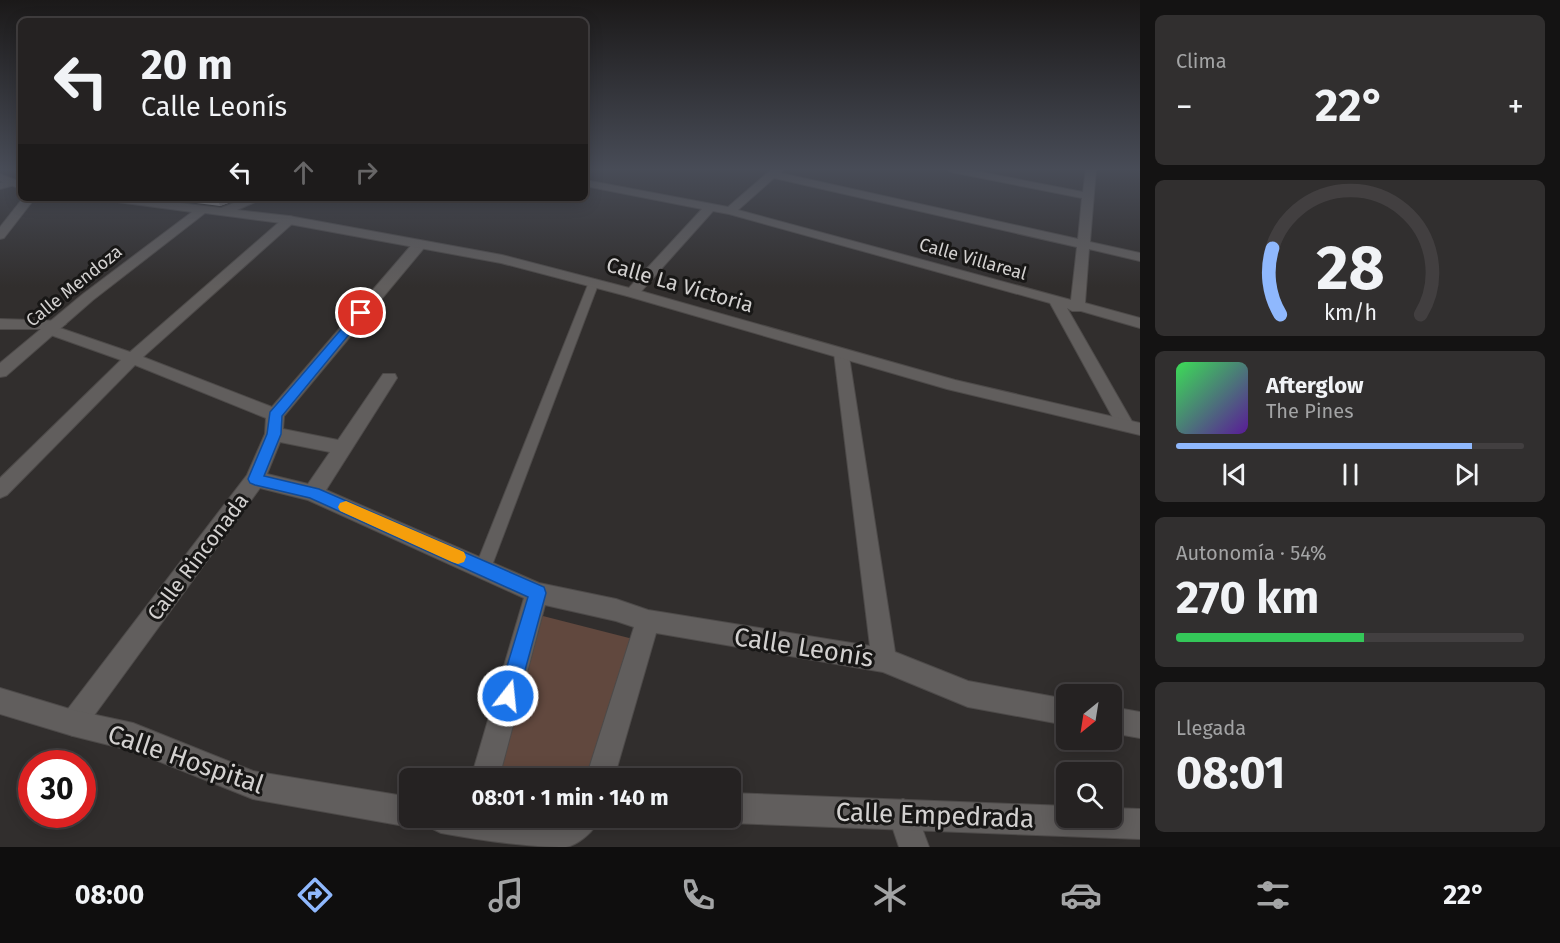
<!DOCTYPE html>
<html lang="es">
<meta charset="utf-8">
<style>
:root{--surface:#252222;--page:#312f2f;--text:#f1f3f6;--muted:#a3a4a5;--line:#423f40;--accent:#8fb8fd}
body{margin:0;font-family:"Fira Sans",sans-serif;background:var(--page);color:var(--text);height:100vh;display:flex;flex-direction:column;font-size:22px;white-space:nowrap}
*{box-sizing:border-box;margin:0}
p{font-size:20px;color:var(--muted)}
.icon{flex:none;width:33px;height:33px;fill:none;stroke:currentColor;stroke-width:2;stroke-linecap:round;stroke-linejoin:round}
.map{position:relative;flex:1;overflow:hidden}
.sheet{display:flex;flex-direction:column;gap:15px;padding:15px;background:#141313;width:420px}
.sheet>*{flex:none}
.top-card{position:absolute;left:18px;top:18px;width:570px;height:183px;border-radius:9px;box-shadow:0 3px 15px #0003,0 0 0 2px var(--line);background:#252222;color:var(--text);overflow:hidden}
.needle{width:39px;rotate:210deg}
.fabs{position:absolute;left:1056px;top:684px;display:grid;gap:12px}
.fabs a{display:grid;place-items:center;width:66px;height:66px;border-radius:9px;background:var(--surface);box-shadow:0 3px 15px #0003,0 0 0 2px var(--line);font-size:30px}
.speed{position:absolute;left:18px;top:750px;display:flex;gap:12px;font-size:30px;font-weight:700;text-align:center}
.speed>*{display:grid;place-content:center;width:78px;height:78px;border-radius:50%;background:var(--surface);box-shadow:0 3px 15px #0003,0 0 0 2px var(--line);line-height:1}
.speed .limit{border:9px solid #d22;background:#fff;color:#111}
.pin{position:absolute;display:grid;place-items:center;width:51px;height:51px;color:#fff;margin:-26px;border:3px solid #fff;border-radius:50%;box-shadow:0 2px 6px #0007}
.me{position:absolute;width:66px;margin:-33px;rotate:16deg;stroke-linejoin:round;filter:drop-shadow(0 0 4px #0008)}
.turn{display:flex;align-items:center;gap:21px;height:126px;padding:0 24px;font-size:27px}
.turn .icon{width:78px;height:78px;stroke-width:2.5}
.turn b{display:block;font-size:42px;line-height:51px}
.lanes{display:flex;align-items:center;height:57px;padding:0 24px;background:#0003;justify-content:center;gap:30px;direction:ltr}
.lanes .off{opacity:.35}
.big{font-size:45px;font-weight:700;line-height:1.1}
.sheet .card{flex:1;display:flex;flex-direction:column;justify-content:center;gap:9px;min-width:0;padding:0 21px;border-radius:9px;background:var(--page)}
.sheet .dial{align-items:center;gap:0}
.dial svg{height:156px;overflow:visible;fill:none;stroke:var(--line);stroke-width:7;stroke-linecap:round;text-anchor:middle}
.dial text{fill:var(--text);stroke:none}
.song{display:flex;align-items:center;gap:18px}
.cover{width:72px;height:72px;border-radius:9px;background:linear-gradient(135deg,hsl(130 70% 55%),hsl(270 70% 35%))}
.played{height:6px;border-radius:3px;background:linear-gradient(90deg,var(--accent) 85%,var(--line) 85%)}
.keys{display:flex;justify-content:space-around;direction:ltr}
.heat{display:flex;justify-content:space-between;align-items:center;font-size:33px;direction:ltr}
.charge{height:9px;border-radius:4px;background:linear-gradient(90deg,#34c759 54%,var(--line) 0)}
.trip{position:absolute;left:399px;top:768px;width:342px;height:60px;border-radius:9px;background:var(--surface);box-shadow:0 3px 15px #0003,0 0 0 2px var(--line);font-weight:700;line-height:60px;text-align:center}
.tab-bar{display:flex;height:96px;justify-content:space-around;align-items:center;background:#0f0e0e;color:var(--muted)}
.tab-bar .icon{width:42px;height:42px}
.tab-bar .active{color:var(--accent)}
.tab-bar b{font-size:27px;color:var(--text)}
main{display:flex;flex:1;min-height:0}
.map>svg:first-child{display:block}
</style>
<main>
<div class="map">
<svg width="1140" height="847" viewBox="0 0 1140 847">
<rect width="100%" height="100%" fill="#312e2d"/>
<polygon fill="#61483e" points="539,615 633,639 591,778 546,778 498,766"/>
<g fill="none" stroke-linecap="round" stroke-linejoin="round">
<g stroke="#4d4a49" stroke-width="2">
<polygon id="service" points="594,279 599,282 491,568 489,573 483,575 477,573 475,568 589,282"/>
</g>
<g stroke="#4d4a49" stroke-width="2">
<g id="minor">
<path d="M772,169H783L780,173L1078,239L1082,198L951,172L946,169H965L1083,192L1086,169H1096L1090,242L1140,253V261L1089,249L1085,303L1140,318V328L1081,311H1072L1067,308L1134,425L1131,429L1125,431L1119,429L1050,303L729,214L713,211L637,296H627L625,293L627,290L702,209L585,186V180L728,207ZM774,178L1077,247L1071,300L738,210Z"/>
<polygon points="11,180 16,183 15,185 0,189 0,183"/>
<path d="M289,216L293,217V223L143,357L272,407L414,242H424L425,245L424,248L284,416L283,429L338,440L383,374H395L397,378L326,490L539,583L616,599L648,610L870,646L834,353L836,350H848L895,652L968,681L1066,699V725L968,707L883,672L656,633L614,778H586L634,627L616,621L545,605L499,778H471L524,598L308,500L260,488L82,732L73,736L64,732L60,723L64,714L247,475L265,434L266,418L135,365L7,495L0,498V478L121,360L45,333L43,329H0V319L63,321L66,324L60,328L130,352L285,217ZM280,442L330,452L308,484L267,474Z"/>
<polygon points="1112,707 1140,712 1140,738 1112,733"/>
<polygon points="903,799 913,804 929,847 899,847 888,814 893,804"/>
</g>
</g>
<g stroke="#4d4a49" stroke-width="2">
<g id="tertiary">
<polygon points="0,174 21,182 21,189 0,181"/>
<polygon points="23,198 35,198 4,238 0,239 0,227"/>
<polygon points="104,198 138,198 221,208 247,198 264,198 237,210 289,216 502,255 637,290 955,380 1140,423 1140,435 947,389 627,296 501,263 289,224 205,213 93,300 6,376 0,377 0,363 83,294 192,212 110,201"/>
<polygon points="0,688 73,710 133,723 253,771 410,797 410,818 422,818 420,822 410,827 253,799 133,751 73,736 0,714"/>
<polygon points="730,793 1066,806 1066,818 1112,818 1112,808 1140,809 1140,839 730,823 719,818 730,818"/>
<path d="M426,818H518L550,823L559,818H600C595,830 579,845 566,847C528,847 479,840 441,833L431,828Z"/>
</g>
</g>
<use href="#service" fill="#615e5d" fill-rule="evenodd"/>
<use href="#minor" fill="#615e5d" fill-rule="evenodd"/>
<use href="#tertiary" fill="#615e5d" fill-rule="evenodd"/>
</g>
<polygon fill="#9c9997" points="157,198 237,198 231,202 220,206"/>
<polygon fill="#7f7d7b" points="217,198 237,198 231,202 220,206"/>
<linearGradient id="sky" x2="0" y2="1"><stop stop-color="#1b1919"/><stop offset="0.59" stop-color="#484c57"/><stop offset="1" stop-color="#484c57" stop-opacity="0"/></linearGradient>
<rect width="1140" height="287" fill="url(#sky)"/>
<polygon fill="#1a73e8" stroke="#114b97" stroke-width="1.5" points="361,310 365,311 365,315 282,416 281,434 264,476 319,489 544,587 546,593 518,696 515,703 508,706 501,703 498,696 528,597 310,498 255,485 250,483 248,479 267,434 270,412 357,311"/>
<polygon fill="#f59e0b" points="346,501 464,552 466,557 464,562 458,564 452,562 340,511 338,507 340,503"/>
<g text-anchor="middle" stroke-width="6" stroke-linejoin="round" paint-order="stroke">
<g font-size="18" fill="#d3d1d0" stroke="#181716">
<text transform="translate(973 259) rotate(16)" y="6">Calle Villareal</text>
<text transform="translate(74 286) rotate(-39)" y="6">Calle Mendoza</text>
</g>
<g font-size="21" fill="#d3d1d0" stroke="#181716">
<text transform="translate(680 285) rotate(16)" y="7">Calle La Victoria</text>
<text transform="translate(198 557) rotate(-53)" y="7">Calle Rinconada</text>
</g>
<g font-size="26" fill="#d3d1d0" stroke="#181716">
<text transform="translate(804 647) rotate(9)" y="9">Calle Leonís</text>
<text transform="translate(186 759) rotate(19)" y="9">Calle Hospital</text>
<text transform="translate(935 815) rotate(2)" y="9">Calle Empedrada</text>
</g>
</g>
</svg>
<div class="fabs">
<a><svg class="needle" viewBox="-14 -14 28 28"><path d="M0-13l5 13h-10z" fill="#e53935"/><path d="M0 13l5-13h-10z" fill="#a3a4a5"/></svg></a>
<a><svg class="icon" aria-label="search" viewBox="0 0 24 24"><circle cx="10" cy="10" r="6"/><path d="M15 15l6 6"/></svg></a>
</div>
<div class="speed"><div class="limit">30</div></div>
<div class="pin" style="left:361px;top:313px;background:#d93025"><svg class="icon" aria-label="arrive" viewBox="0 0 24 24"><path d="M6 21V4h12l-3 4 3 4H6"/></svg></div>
<svg class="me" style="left:508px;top:696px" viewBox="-20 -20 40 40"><circle r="17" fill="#1a73e8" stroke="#fff" stroke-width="3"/><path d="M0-11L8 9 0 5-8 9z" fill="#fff"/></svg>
<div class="trip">08:01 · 1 min · 140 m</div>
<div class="top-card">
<div class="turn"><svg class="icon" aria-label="left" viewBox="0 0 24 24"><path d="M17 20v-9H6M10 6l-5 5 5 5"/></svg><div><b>20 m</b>Calle Leonís</div></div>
<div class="lanes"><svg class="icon" aria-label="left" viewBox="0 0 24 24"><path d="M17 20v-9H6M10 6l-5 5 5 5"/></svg><svg class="icon off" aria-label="ahead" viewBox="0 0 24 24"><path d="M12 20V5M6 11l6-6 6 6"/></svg><svg class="icon off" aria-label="right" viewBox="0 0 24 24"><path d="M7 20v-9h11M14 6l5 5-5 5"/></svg></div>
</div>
</div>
<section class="sheet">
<div class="card"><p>Clima</p>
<div class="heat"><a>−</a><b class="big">22°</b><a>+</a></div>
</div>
<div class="card dial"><svg viewBox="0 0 100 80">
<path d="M14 69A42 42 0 1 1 86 69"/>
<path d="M14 69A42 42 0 0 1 10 35" stroke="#8fb8fd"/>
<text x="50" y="56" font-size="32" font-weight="700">28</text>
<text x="50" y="72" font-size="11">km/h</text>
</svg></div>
<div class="card">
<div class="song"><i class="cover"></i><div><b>Afterglow</b><p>The Pines</p></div></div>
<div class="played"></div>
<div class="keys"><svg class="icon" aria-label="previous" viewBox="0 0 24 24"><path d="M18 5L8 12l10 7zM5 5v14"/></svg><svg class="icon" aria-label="pause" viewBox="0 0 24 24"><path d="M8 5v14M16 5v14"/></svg><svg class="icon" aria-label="next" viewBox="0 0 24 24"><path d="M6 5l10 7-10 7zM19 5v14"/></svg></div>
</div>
<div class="card"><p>Autonomía · 54%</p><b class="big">270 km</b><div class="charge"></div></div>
<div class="card"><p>Llegada</p><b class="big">08:01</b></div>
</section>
</main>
<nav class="tab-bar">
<b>08:00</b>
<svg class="icon active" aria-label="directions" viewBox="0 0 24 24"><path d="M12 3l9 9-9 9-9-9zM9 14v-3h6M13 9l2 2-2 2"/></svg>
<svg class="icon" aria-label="music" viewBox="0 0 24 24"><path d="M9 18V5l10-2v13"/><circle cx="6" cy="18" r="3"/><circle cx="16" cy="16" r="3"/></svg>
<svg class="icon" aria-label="phone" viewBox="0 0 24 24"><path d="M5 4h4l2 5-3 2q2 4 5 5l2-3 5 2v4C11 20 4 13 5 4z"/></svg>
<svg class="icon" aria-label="climate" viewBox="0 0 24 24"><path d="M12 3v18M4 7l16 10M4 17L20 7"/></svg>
<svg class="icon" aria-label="car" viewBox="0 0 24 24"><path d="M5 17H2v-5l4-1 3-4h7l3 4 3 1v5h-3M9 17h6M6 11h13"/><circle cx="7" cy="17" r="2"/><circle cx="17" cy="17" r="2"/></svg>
<svg class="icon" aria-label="filters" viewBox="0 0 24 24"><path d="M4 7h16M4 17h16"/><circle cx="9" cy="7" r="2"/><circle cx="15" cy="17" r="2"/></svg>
<b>22°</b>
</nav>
